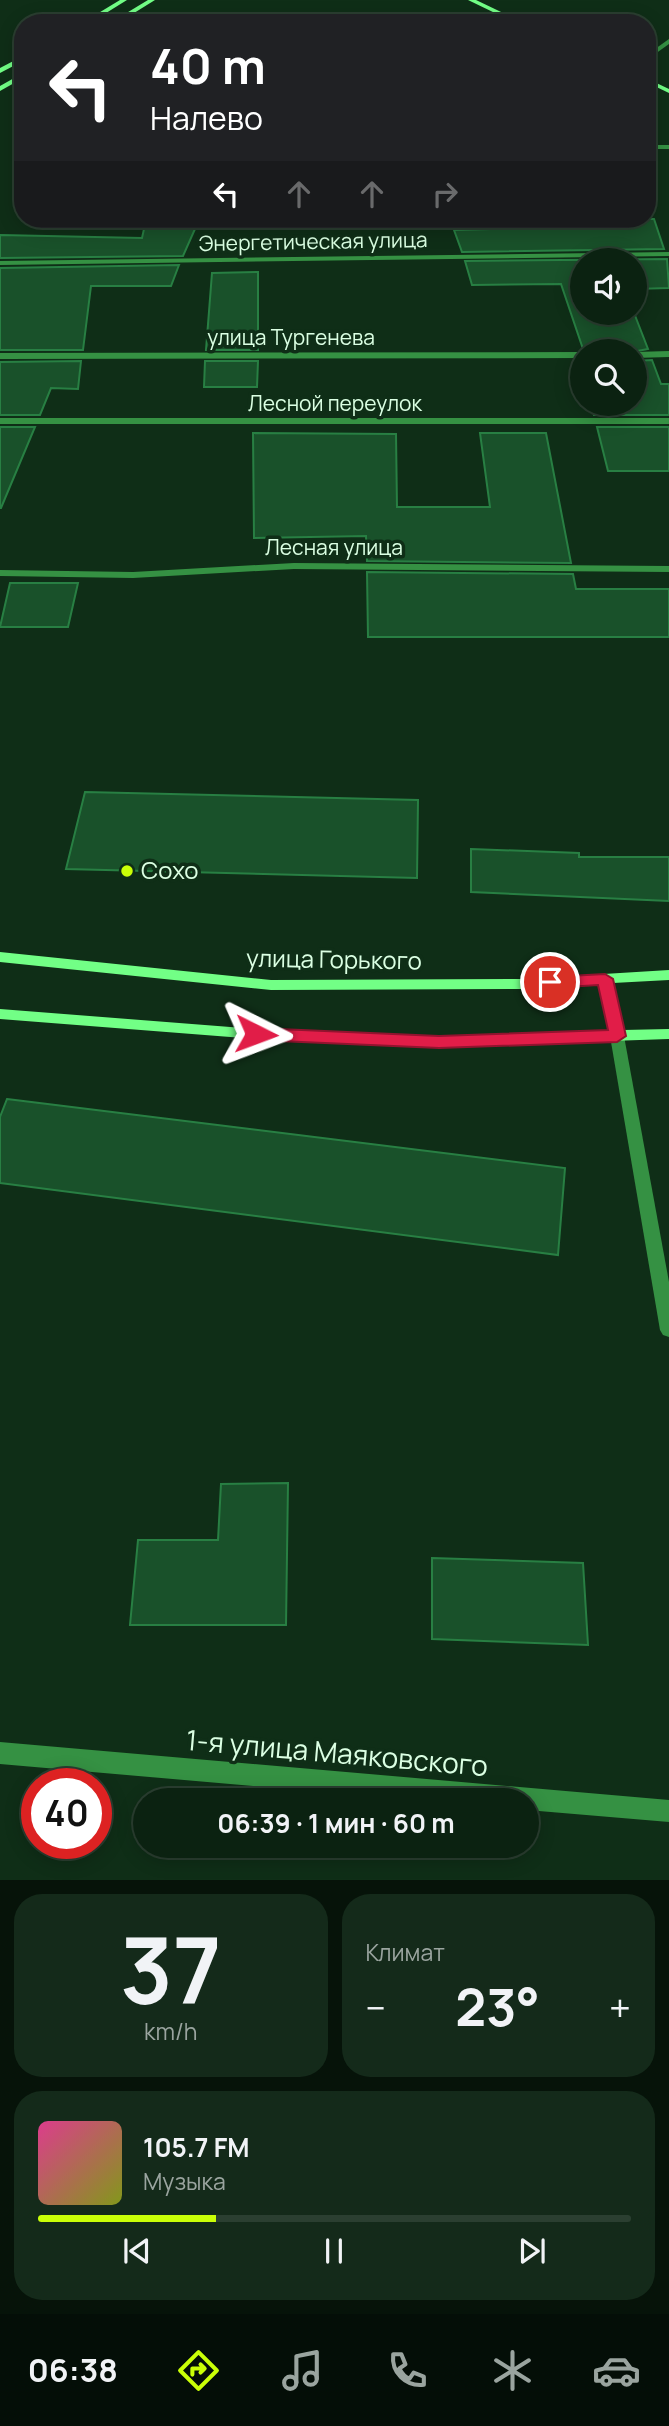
<!DOCTYPE html>
<html lang="ru">
<meta charset="utf-8">
<style>
:root{--surface:#0b2211;--page:#142a1a;--text:#f1f3f6;--muted:#9aa49f;--line:#2b3f31;--accent:#caff07}
body{margin:0;font-family:Manrope,sans-serif;background:var(--page);color:var(--text);height:100vh;display:flex;flex-direction:column;font-size:26px;white-space:nowrap}
*{box-sizing:border-box;margin:0}
p{font-size:23px;color:var(--muted)}
.icon{flex:none;width:38px;height:38px;fill:none;stroke:currentColor;stroke-width:2;stroke-linecap:round;stroke-linejoin:round}
.map{position:relative;height:1880px;overflow:hidden}
.details{display:flex;flex-direction:column;gap:14px;padding:14px;background:#061309;flex:1}
.details>*{flex:none}
.guide{position:absolute;left:14px;top:14px;width:642px;height:214px;border-radius:28px;box-shadow:0 4px 18px #0003,0 0 0 2px var(--line);background:#202124;color:#fff;overflow:hidden}
.buttons{position:absolute;left:570px;top:248px;display:grid;gap:14px}
.buttons a{display:grid;place-items:center;width:77px;height:77px;border-radius:50%;background:var(--surface);box-shadow:0 4px 18px #0003,0 0 0 2px var(--line);font-size:35px}
.speed{position:absolute;left:21px;top:1768px;display:flex;gap:14px;font-size:35px;font-weight:700;text-align:center}
.speed>*{display:grid;place-content:center;width:91px;height:91px;border-radius:50%;background:var(--surface);box-shadow:0 4px 18px #0003,0 0 0 2px var(--line);line-height:1}
.speed .limit{border:10px solid #d22;background:#fff;color:#111}
.pin{position:absolute;display:grid;place-items:center;width:60px;height:60px;color:#fff;margin:-30px;border:4px solid #fff;border-radius:50%;box-shadow:0 2px 7px #0007}
.me{position:absolute;width:77px;margin:-38px;rotate:93deg;stroke-linejoin:round;filter:drop-shadow(0 0 5px #0008)}
.turn{display:flex;align-items:center;gap:24px;height:147px;padding:0 21px;font-size:32px}
.turn .icon{width:91px;height:91px;stroke-width:2.5}
.turn b{display:block;font-size:49px;line-height:60px}
.lanes{display:flex;align-items:center;height:66px;padding:0 21px;background:#0003;justify-content:center;gap:35px;direction:ltr}
.lanes .off{opacity:.35}
.big{font-size:52px;font-weight:700;line-height:1.1}
.details .card{flex:1;display:flex;flex-direction:column;justify-content:center;gap:10px;min-width:0;padding:0 24px;border-radius:28px;background:var(--page)}
.details .dial{align-items:center;gap:0}
.dial b{font-size:91px;line-height:1}
.song{display:flex;align-items:center;gap:21px}
.cover{width:84px;height:84px;border-radius:10px;background:linear-gradient(135deg,hsl(330 70% 55%),hsl(70 70% 35%))}
.played{height:7px;border-radius:4px;background:linear-gradient(90deg,var(--accent) 30%,var(--line) 30%)}
.keys{display:flex;justify-content:space-around;direction:ltr}
.heat{display:flex;justify-content:space-between;align-items:center;font-size:38px;direction:ltr}
.details .tiles{flex:1;display:grid;gap:14px;grid-template-columns:1fr 1fr}
.card:last-child{grid-column:span 2}
.trip{position:absolute;left:133px;top:1788px;width:406px;height:70px;border-radius:35px;background:var(--surface);box-shadow:0 4px 18px #0003,0 0 0 2px var(--line);font-weight:700;line-height:70px;text-align:center}
.tab-bar{display:flex;height:112px;justify-content:space-around;align-items:center;background:#040e07;color:var(--muted)}
.tab-bar .icon{width:49px;height:49px}
.tab-bar .current{color:var(--accent)}
.tab-bar b{font-size:32px;color:var(--text)}
.map>svg:first-child{display:block}
</style>
<div class="map">
<svg width="669" height="1880" viewBox="0 0 669 1880">
<rect width="100%" height="100%" fill="#0f2e17"/>
<g fill="#19512a" stroke="#287f43" stroke-width="2">
<polygon points="593,219 654,219 664,249 462,252 454,230 595,226"/>
<polygon points="144,229 195,229 183,256 0,258 0,235 142,238"/>
<polygon points="667,259 669,288 635,289 635,261 583,261 583,313 634,313 648,349 632,352 586,352 583,349 561,284 472,285 465,261"/>
<polygon points="179,265 171,286 91,286 83,350 0,350 0,268"/>
<polygon points="258,272 258,350 206,350 212,273"/>
<polygon points="652,360 661,384 669,384 669,415 594,415 592,404 635,404 635,361"/>
<polygon points="81,361 78,389 51,388 40,415 0,415 0,362"/>
<polygon points="205,361 258,361 257,387 204,387"/>
<polygon points="0,427 35,427 1,508 0,508"/>
<polygon points="597,427 669,427 669,471 608,471"/>
<polygon points="253,433 396,434 397,507 490,507 480,433 546,433 571,563 367,561 366,536 254,538"/>
<polygon points="367,572 573,574 576,589 669,589 669,637 368,637"/>
<polygon points="10,583 78,583 68,627 0,627"/>
<polygon points="85,792 418,800 417,878 66,869"/>
<polygon points="471,849 579,853 579,857 669,857 669,901 471,892"/>
<polygon points="7,1099 565,1168 558,1255 0,1183 0,1117"/>
<polygon points="288,1483 286,1625 130,1625 138,1540 218,1540 221,1484"/>
<polygon points="432,1558 583,1563 588,1645 432,1639"/>
</g>
<g fill="none" stroke-linecap="round" stroke-linejoin="round">
<g fill="#359143" fill-rule="evenodd">
<polygon points="669,39 669,44 648,59 648,54"/>
<rect x="648" y="145" width="21" height="4"/>
<polygon points="669,252 669,256 0,265 0,261"/>
<polygon points="669,351 669,357 635,358 635,352"/>
<polygon points="583,352 583,358 0,359 0,353"/>
<rect x="0" y="418" width="669" height="6"/>
<polygon points="294,563 669,566 669,572 294,569 133,578 0,576 0,570 133,572"/>
<polygon points="617,1031 622,1032 624,1036 669,1282 669,1337 663,1335 660,1330 610,1036 612,1032"/>
<polygon points="0,1742 669,1800 669,1822 527,1810 527,1801 426,1801 0,1764"/>
</g>
<g fill="#72ff86" fill-rule="evenodd">
<polygon points="120,0 127,0 90,23 82,23"/>
<polygon points="148,0 155,0 118,23 110,23"/>
<polygon points="468,0 476,0 524,23 516,23"/>
<polygon points="23,56 23,61 0,73 0,68"/>
<polygon points="23,73 23,78 0,91 0,86"/>
<polygon points="648,79 669,89 669,93 648,83"/>
<polygon points="0,952 271,980 522,979 669,970 669,980 613,983 623,1030 669,1029 669,1039 439,1047 256,1039 0,1019 0,1009 256,1029 439,1037 609,1031 599,984 522,989 271,990 0,962"/>
</g>
</g>
<polygon fill="#e11d48" stroke="#92132f" stroke-width="2" points="605,974 613,979 626,1036 617,1042 439,1048 256,1040 248,1034 256,1028 439,1036 608,1030 598,985 550,988 542,982 550,977"/>
<circle fill="#caff07" stroke="#0f2e17" stroke-width="2.5" cx="127" cy="871" r="7"/>
<g text-anchor="middle" stroke-width="7" stroke-linejoin="round" paint-order="stroke">
<g font-size="21" fill="#dbffe3" stroke="#0f2e17">
<text transform="translate(313 242) rotate(-1)" y="7">Энергетическая улица</text>
<text x="291" y="345">улица Тургенева</text>
<text x="335" y="411">Лесной переулок</text>
<text x="334" y="555">Лесная улица</text>
</g>
<g font-size="24" fill="#dbffe3" stroke="#0f2e17" text-anchor="start">
<text x="141" y="879">Сохо</text>
</g>
<g font-size="24" fill="#dbffe3" stroke="#0f2e17">
<text transform="translate(334 960) rotate(1)" y="8">улица Горького</text>
</g>
<g font-size="28" fill="#dbffe3" stroke="#0f2e17">
<text transform="translate(337 1753) rotate(5)" y="10">1-я улица Маяковского</text>
</g>
</g>
</svg>
<div class="buttons">
<a><svg class="icon" aria-label="sound" viewBox="0 0 24 24"><path d="M4 9h4l5-4v14l-5-4H4zM17 9q2 3 0 6"/></svg></a>
<a><svg class="icon" aria-label="search" viewBox="0 0 24 24"><circle cx="10" cy="10" r="6"/><path d="M15 15l6 6"/></svg></a>
</div>
<div class="speed"><div class="limit">40</div></div>
<div class="pin" style="left:550px;top:982px;background:#d93025"><svg class="icon" aria-label="arrive" viewBox="0 0 24 24"><path d="M6 21V4h12l-3 4 3 4H6"/></svg></div>
<svg class="me" style="left:256px;top:1034px" viewBox="-20 -20 40 40"><path d="M0-17L14 15 0 8-14 15z" fill="#e11d48" stroke="#fff" stroke-width="4"/></svg>
<div class="trip">06:39 · 1 мин · 60 m</div>
<div class="guide">
<div class="turn"><svg class="icon" aria-label="left" viewBox="0 0 24 24"><path d="M17 20v-9H6M10 6l-5 5 5 5"/></svg><div><b>40 m</b>Налево</div></div>
<div class="lanes"><svg class="icon" aria-label="left" viewBox="0 0 24 24"><path d="M17 20v-9H6M10 6l-5 5 5 5"/></svg><svg class="icon off" aria-label="ahead" viewBox="0 0 24 24"><path d="M12 20V5M6 11l6-6 6 6"/></svg><svg class="icon off" aria-label="ahead" viewBox="0 0 24 24"><path d="M12 20V5M6 11l6-6 6 6"/></svg><svg class="icon off" aria-label="right" viewBox="0 0 24 24"><path d="M7 20v-9h11M14 6l5 5-5 5"/></svg></div>
</div>
</div>
<section class="details">
<div class="tiles">
<div class="card dial"><b>37</b><p>km/h</p></div>
<div class="card"><p>Климат</p>
<div class="heat"><a>−</a><b class="big">23°</b><a>+</a></div>
</div>
<div class="card">
<div class="song"><i class="cover"></i><div><b>105.7 FM</b><p>Музыка</p></div></div>
<div class="played"></div>
<div class="keys"><svg class="icon" aria-label="previous" viewBox="0 0 24 24"><path d="M18 5L8 12l10 7zM5 5v14"/></svg><svg class="icon" aria-label="pause" viewBox="0 0 24 24"><path d="M8 5v14M16 5v14"/></svg><svg class="icon" aria-label="next" viewBox="0 0 24 24"><path d="M6 5l10 7-10 7zM19 5v14"/></svg></div>
</div>
</div>
</section>
<nav class="tab-bar">
<b>06:38</b>
<svg class="icon current" aria-label="directions" viewBox="0 0 24 24"><path d="M12 3l9 9-9 9-9-9zM9 14v-3h6M13 9l2 2-2 2"/></svg>
<svg class="icon" aria-label="music" viewBox="0 0 24 24"><path d="M9 18V5l10-2v13"/><circle cx="6" cy="18" r="3"/><circle cx="16" cy="16" r="3"/></svg>
<svg class="icon" aria-label="phone" viewBox="0 0 24 24"><path d="M5 4h4l2 5-3 2q2 4 5 5l2-3 5 2v4C11 20 4 13 5 4z"/></svg>
<svg class="icon" aria-label="climate" viewBox="0 0 24 24"><path d="M12 3v18M4 7l16 10M4 17L20 7"/></svg>
<svg class="icon" aria-label="car" viewBox="0 0 24 24"><path d="M5 17H2v-5l4-1 3-4h7l3 4 3 1v5h-3M9 17h6M6 11h13"/><circle cx="7" cy="17" r="2"/><circle cx="17" cy="17" r="2"/></svg>
</nav>
